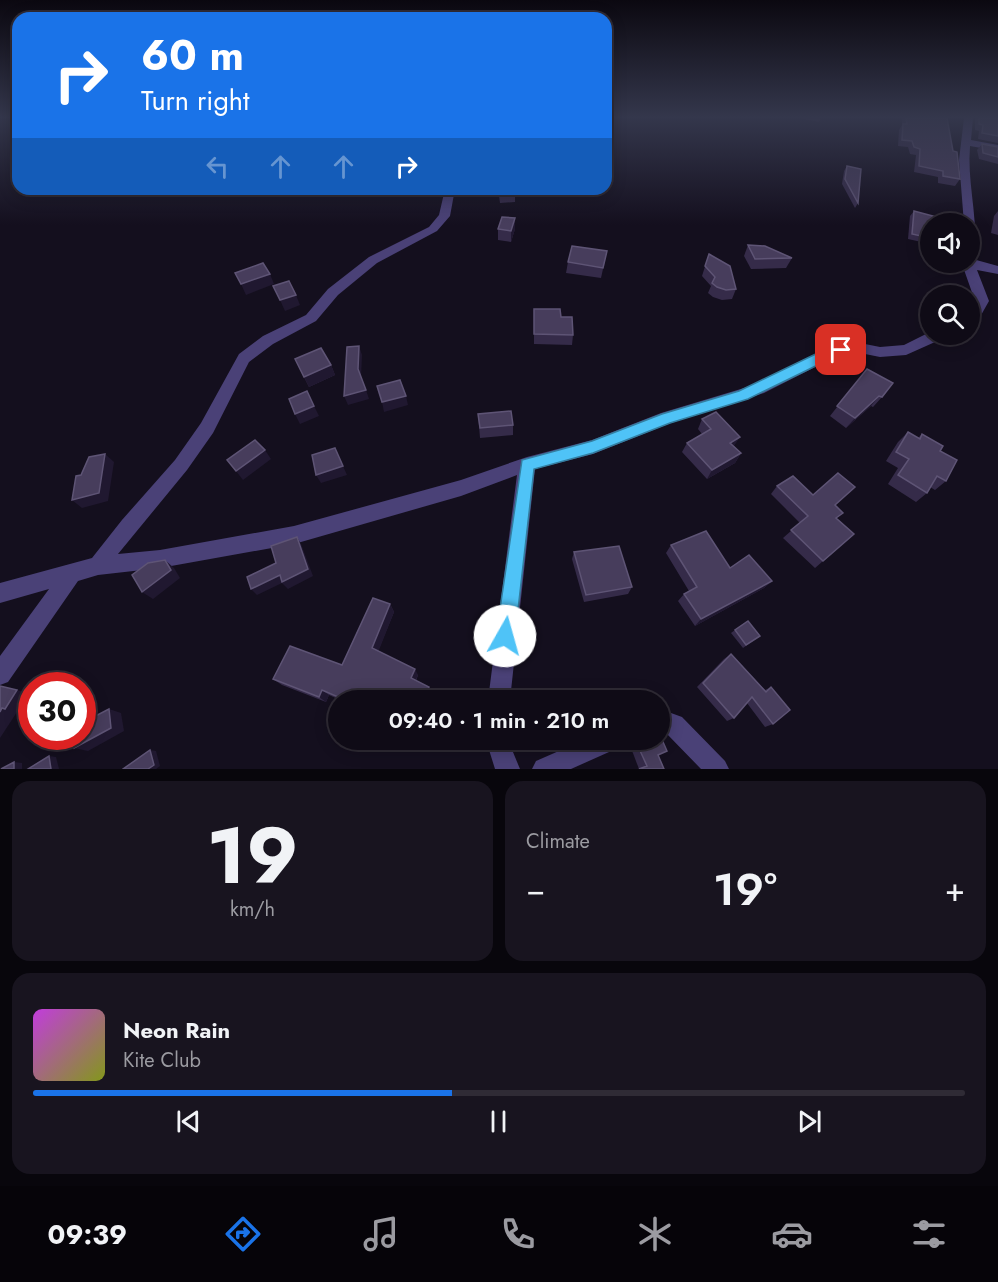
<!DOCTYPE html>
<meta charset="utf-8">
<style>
:root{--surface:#0f0b16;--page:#18141f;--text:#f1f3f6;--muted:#9b9ba1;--line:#2f2b35;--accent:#1a73e8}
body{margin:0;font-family:Jost,sans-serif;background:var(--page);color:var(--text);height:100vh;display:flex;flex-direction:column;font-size:22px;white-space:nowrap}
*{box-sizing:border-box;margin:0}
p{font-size:20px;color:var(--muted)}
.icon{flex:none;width:33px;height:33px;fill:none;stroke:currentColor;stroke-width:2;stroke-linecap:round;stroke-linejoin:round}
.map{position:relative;height:769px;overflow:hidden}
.sheet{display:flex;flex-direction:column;gap:12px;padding:12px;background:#08060c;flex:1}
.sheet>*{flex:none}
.guide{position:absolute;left:12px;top:12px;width:600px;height:183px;border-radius:18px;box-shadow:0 3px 15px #0003,0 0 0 2px var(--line);background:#1a73e8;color:#fff;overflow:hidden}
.buttons{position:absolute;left:920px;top:213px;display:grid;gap:12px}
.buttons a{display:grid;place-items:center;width:60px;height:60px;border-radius:50%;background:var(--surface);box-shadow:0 3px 15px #0003,0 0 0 2px var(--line);font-size:30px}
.speed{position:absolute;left:18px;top:672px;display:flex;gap:12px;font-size:30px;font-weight:700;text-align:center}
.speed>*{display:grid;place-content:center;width:78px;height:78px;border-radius:50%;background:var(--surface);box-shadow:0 3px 15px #0003,0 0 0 2px var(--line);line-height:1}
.speed .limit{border:9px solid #d22;background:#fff;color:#111}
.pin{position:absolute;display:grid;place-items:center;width:51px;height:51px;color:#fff;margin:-26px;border-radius:12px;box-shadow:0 3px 9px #0006}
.me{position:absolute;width:66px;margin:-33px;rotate:7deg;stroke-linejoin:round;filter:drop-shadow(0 0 4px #0008)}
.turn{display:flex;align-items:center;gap:21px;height:126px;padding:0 30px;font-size:27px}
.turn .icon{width:78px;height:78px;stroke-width:2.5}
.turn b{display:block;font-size:42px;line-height:51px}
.lanes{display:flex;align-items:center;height:57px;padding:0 30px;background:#0003;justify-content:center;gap:30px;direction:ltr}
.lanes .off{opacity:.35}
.big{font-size:45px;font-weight:600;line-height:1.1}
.sheet .tile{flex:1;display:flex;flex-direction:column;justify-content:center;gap:9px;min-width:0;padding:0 21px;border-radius:18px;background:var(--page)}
.sheet .dial{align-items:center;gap:0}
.dial b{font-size:78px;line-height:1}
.song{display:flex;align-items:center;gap:18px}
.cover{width:72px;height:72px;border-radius:9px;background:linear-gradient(135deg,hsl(290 70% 55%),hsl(70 70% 35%))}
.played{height:6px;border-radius:3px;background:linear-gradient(90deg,var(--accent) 45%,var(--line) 45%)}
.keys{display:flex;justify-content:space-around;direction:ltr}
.heat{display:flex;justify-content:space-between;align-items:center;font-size:33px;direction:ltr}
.sheet .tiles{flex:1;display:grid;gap:12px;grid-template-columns:1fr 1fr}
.tile:last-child{grid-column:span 2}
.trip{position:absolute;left:328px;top:690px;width:342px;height:60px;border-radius:30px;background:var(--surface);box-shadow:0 3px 15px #0003,0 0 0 2px var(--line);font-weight:600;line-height:60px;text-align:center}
.menu{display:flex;height:96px;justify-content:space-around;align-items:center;background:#060409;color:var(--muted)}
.menu .icon{width:42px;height:42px}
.menu .on{color:var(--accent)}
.menu b{font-size:27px;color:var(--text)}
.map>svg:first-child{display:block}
</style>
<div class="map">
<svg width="998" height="769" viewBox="0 0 998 769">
<rect width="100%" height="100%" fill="#140f1e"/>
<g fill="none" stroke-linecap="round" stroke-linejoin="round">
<g fill="#4a4177" fill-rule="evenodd">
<path d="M964,118H973L971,140L998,145V151L970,146C967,179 977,213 975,247L969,251V224H964L959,160Z"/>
<polygon points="445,189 455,189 450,216 437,231 377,263 338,295 316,321 273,344 249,362 213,433 187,470 118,554 160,550 294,526 461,480 527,457 592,440 661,413 754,385 828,349 860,343 880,347 904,345 930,332 930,334 946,334 944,338 906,355 880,357 860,353 831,359 764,393 671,423 593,454 535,469 510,700 488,700 517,475 461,496 294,544 160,568 98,575 78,581 8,682 0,685 0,656 49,589 0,603 0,583 92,558 122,520 175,460 201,423 239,354 263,336 306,315 328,289 369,257 429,227 439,215"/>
<polygon points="969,258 998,266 998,274 977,270 989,301 980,317 969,323 969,312 975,301 962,264 969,262"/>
<polygon points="660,709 682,717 725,761 729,769 701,769 667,734 660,731"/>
<polygon points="486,740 508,740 520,769 495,769"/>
<polygon points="584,740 621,740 618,748 571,769 532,769 536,761"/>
</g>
</g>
<g fill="#352b49">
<polygon points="799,118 821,118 819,122"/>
<polygon points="902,118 947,118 953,151 960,179 955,186 938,183 938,177 914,172 916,155 910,154 908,147 898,146 899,130 902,125"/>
<polygon points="975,118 998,118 998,143 978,139 979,131 975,130"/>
<polygon points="982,144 998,147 998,164 979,159 977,150"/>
<polygon points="847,166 858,203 855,208 842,184 844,171"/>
<polygon points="498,189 515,189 515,202 500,203"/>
<polygon points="914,211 930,224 930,238 926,243 908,239 910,216"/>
<polygon points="998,211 998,235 991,233 994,216"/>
<polygon points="498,229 515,229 511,242 498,240"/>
<polygon points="748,245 792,258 786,268 751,269 744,256"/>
<polygon points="607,251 601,278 566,273 568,262"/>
<polygon points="709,254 736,289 732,299 722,300 713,297 708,293 711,286 702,276"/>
<polygon points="534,309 561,317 573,335 572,345 534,344"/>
<polygon points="295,359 331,365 335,375 309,387"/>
<polygon points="867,369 882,397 873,407 871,406 846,428 830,416"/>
<polygon points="478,414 513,425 513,435 480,438"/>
<polygon points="702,419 734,446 741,453 735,463 707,479 682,452 687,443 702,434 698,429"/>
<polygon points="908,432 918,438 922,434 940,451 946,481 935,490 930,487 927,493 916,502 888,484 898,468 886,461 898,442"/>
<polygon points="777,486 813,495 835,506 837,519 854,534 815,568 783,538 800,523 771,494"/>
<polygon points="671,545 730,568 772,581 764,588 695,626 678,601 684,594 689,591 666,553"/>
<polygon points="574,552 632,587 628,594 584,602 572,559"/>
<polygon points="390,604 394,612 378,651 418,675 416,681 432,693 429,700 360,700 357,699 356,700 340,700 329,695 326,702 282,685 273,679 342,665"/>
<polygon points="735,630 760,636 743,648 731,633"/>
<polygon points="731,654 765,690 771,687 773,724 765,727 747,703 734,718 727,721 697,687 724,659"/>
<polygon points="637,744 658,755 664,769 639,769 631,748"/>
</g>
<g fill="#201830">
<polygon points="515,218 515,229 511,242 511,231"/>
<polygon points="270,274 274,284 246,295 241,284"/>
<polygon points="296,295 300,305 285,311 280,300"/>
<polygon points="359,346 362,355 361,378 358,369"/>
<polygon points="331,365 335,375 309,387 304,377"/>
<polygon points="366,390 369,399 348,405 344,396"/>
<polygon points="406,396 408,405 384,412 382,402"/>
<polygon points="879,396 871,406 846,428 855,418"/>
<polygon points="314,406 319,416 300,424 295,414"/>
<polygon points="740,437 734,446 724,452 730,443"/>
<polygon points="265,450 271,459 243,480 236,471"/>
<polygon points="741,453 735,463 707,479 712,470"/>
<polygon points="105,454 114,462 108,501 82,508 72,500"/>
<polygon points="343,466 347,475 321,483 316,475"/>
<polygon points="297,537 301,544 313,576 288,589 282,583 257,595 251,589 280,575"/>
<polygon points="165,560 174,568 180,578 153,599 142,592"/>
<polygon points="772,581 764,588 695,626 701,619"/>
<polygon points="390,604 394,612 377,655 372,648"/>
<polygon points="415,669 418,675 414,684 411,678"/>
<polygon points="429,687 432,693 429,700 423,700"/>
<polygon points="17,690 31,694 20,713 17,712 0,738 0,712"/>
<polygon points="322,690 329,695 326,702 319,697"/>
<polygon points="351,694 357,699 356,700 348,700"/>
<polygon points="109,709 121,713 124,731 88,751 74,748"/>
<polygon points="150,750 156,751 160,766 156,769 148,769"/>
<polygon points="49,756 56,757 59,769 51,769"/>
<polygon points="14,762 22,763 22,769 14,769"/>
</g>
<g fill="#473d5c" stroke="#5e5475" stroke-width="1.5">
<polygon points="906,118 947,118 953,151 957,152 960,179 943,176 943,171 919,166 920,149 914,147 912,141 902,140 903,124 907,124"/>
<polygon points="979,118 998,118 998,136 982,133 983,125 979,124"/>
<polygon points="982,144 998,147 998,157 983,153"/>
<polygon points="847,166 861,169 858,203 845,179"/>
<polygon points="499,189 515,189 515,192 500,192"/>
<polygon points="914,211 948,220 947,224 930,224 930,238 912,234"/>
<polygon points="502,217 515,218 511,231 498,229"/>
<polygon points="748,245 765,246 792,258 755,259"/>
<polygon points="572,246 607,251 603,268 568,262"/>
<polygon points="709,254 730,266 736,289 726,290 717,287 712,283 715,277 705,266"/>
<polygon points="263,263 270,274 241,284 235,273"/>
<polygon points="289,281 296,295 280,300 273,286"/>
<polygon points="534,309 560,309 561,317 572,317 573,335 534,334"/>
<polygon points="359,346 358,369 366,390 344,396 347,347"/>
<polygon points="321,348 331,365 304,377 295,359"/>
<polygon points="867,369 893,383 882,397 879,396 855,418 837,406"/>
<polygon points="400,380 406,396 382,402 377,386"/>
<polygon points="307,391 314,406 295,414 289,399"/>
<polygon points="511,411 513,425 480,428 478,414"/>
<polygon points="716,412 740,437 730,443 741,453 712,470 687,443 711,429 702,419"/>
<polygon points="908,432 920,439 922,434 943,446 940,451 957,460 946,481 937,476 927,493 898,475 909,459 896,452"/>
<polygon points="255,440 265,450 236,471 227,460"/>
<polygon points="335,448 343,466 316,475 312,455"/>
<polygon points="105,454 99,493 72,500 76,476 81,475 89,457"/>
<polygon points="838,473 855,487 835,505 843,513 836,518 854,534 823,561 791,530 808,516 777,486 793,476 813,495"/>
<polygon points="706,531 730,568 749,555 772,581 701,619 684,594 697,587 671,545"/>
<polygon points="297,537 308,569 282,582 280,575 251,589 247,577 276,563 271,546"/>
<polygon points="619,546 632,587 586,595 574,552"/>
<polygon points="165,560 171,570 142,592 132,575 148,563"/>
<polygon points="373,598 390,604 372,648 415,669 411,678 429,687 423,700 364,700 351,694 348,700 345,700 322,690 319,697 273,679 290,646 342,665"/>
<polygon points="748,621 760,636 746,645 735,630"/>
<polygon points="731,654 766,692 771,687 790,710 773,724 752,697 734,718 703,683"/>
<polygon points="0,686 17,690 5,709 2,708 0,712"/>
<polygon points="109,709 111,728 74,748 72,736 82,736 82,723"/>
<polygon points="660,735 667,751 658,755 664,769 639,769 647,766 637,744 649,740 660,740"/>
<polygon points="150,750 154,765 148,769 123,769"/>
<polygon points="49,756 51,769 28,769"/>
<polygon points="14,762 14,769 1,769"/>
</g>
<linearGradient id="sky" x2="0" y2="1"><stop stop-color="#0b0810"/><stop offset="0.52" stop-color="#34374c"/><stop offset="1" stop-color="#34374c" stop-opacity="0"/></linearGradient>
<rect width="998" height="225" fill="url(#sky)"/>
<polygon fill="#4fc3f7" stroke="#337fa1" stroke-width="1.5" points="841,345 846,347 848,350 846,354 832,358 748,399 670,423 593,453 534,469 515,636 512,643 505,646 499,643 496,636 522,460 592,441 662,414 739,391 824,350"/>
</svg>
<div class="buttons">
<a><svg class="icon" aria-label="sound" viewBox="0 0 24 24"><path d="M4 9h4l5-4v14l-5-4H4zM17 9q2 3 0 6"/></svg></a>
<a><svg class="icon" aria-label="search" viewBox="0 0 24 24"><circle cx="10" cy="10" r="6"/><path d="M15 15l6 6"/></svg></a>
</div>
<div class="speed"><div class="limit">30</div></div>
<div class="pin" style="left:841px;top:350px;background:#d93025"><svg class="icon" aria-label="arrive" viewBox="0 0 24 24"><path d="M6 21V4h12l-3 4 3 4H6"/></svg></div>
<svg class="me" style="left:505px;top:636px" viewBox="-20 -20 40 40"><circle r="19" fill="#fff"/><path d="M0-13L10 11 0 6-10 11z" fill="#4fc3f7"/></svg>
<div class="trip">09:40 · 1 min · 210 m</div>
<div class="guide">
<div class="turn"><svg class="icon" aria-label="right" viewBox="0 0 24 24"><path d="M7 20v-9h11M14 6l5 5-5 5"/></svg><div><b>60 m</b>Turn right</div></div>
<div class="lanes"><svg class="icon off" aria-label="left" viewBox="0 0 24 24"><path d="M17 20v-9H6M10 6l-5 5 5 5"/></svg><svg class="icon off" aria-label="ahead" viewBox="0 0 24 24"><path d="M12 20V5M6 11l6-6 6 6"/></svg><svg class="icon off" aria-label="ahead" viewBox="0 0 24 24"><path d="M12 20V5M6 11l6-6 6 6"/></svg><svg class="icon" aria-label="right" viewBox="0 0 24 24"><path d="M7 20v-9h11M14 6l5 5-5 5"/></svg></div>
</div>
</div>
<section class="sheet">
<div class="tiles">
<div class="tile dial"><b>19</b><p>km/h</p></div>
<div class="tile"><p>Climate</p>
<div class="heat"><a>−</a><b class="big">19°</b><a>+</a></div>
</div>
<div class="tile">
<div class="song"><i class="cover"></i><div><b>Neon Rain</b><p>Kite Club</p></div></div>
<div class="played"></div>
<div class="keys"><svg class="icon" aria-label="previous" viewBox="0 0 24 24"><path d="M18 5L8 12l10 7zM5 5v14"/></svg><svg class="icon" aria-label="pause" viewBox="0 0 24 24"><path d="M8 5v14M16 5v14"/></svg><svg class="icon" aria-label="next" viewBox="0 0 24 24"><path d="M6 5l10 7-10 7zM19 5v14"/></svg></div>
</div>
</div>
</section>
<nav class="menu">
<b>09:39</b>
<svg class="icon on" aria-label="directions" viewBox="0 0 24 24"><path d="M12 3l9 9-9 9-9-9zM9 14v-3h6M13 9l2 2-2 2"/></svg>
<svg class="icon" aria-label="music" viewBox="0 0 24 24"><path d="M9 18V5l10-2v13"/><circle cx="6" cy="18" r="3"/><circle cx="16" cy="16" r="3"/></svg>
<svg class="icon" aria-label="phone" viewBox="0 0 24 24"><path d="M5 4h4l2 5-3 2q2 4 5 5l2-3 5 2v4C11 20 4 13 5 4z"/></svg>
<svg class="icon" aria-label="climate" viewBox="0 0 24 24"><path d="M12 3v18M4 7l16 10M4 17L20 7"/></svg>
<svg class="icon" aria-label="car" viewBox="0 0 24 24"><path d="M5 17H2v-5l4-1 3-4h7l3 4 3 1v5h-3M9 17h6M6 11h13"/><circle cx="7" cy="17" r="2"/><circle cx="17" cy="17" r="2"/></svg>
<svg class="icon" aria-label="filters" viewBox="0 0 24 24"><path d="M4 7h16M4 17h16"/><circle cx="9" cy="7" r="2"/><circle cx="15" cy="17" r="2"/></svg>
</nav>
